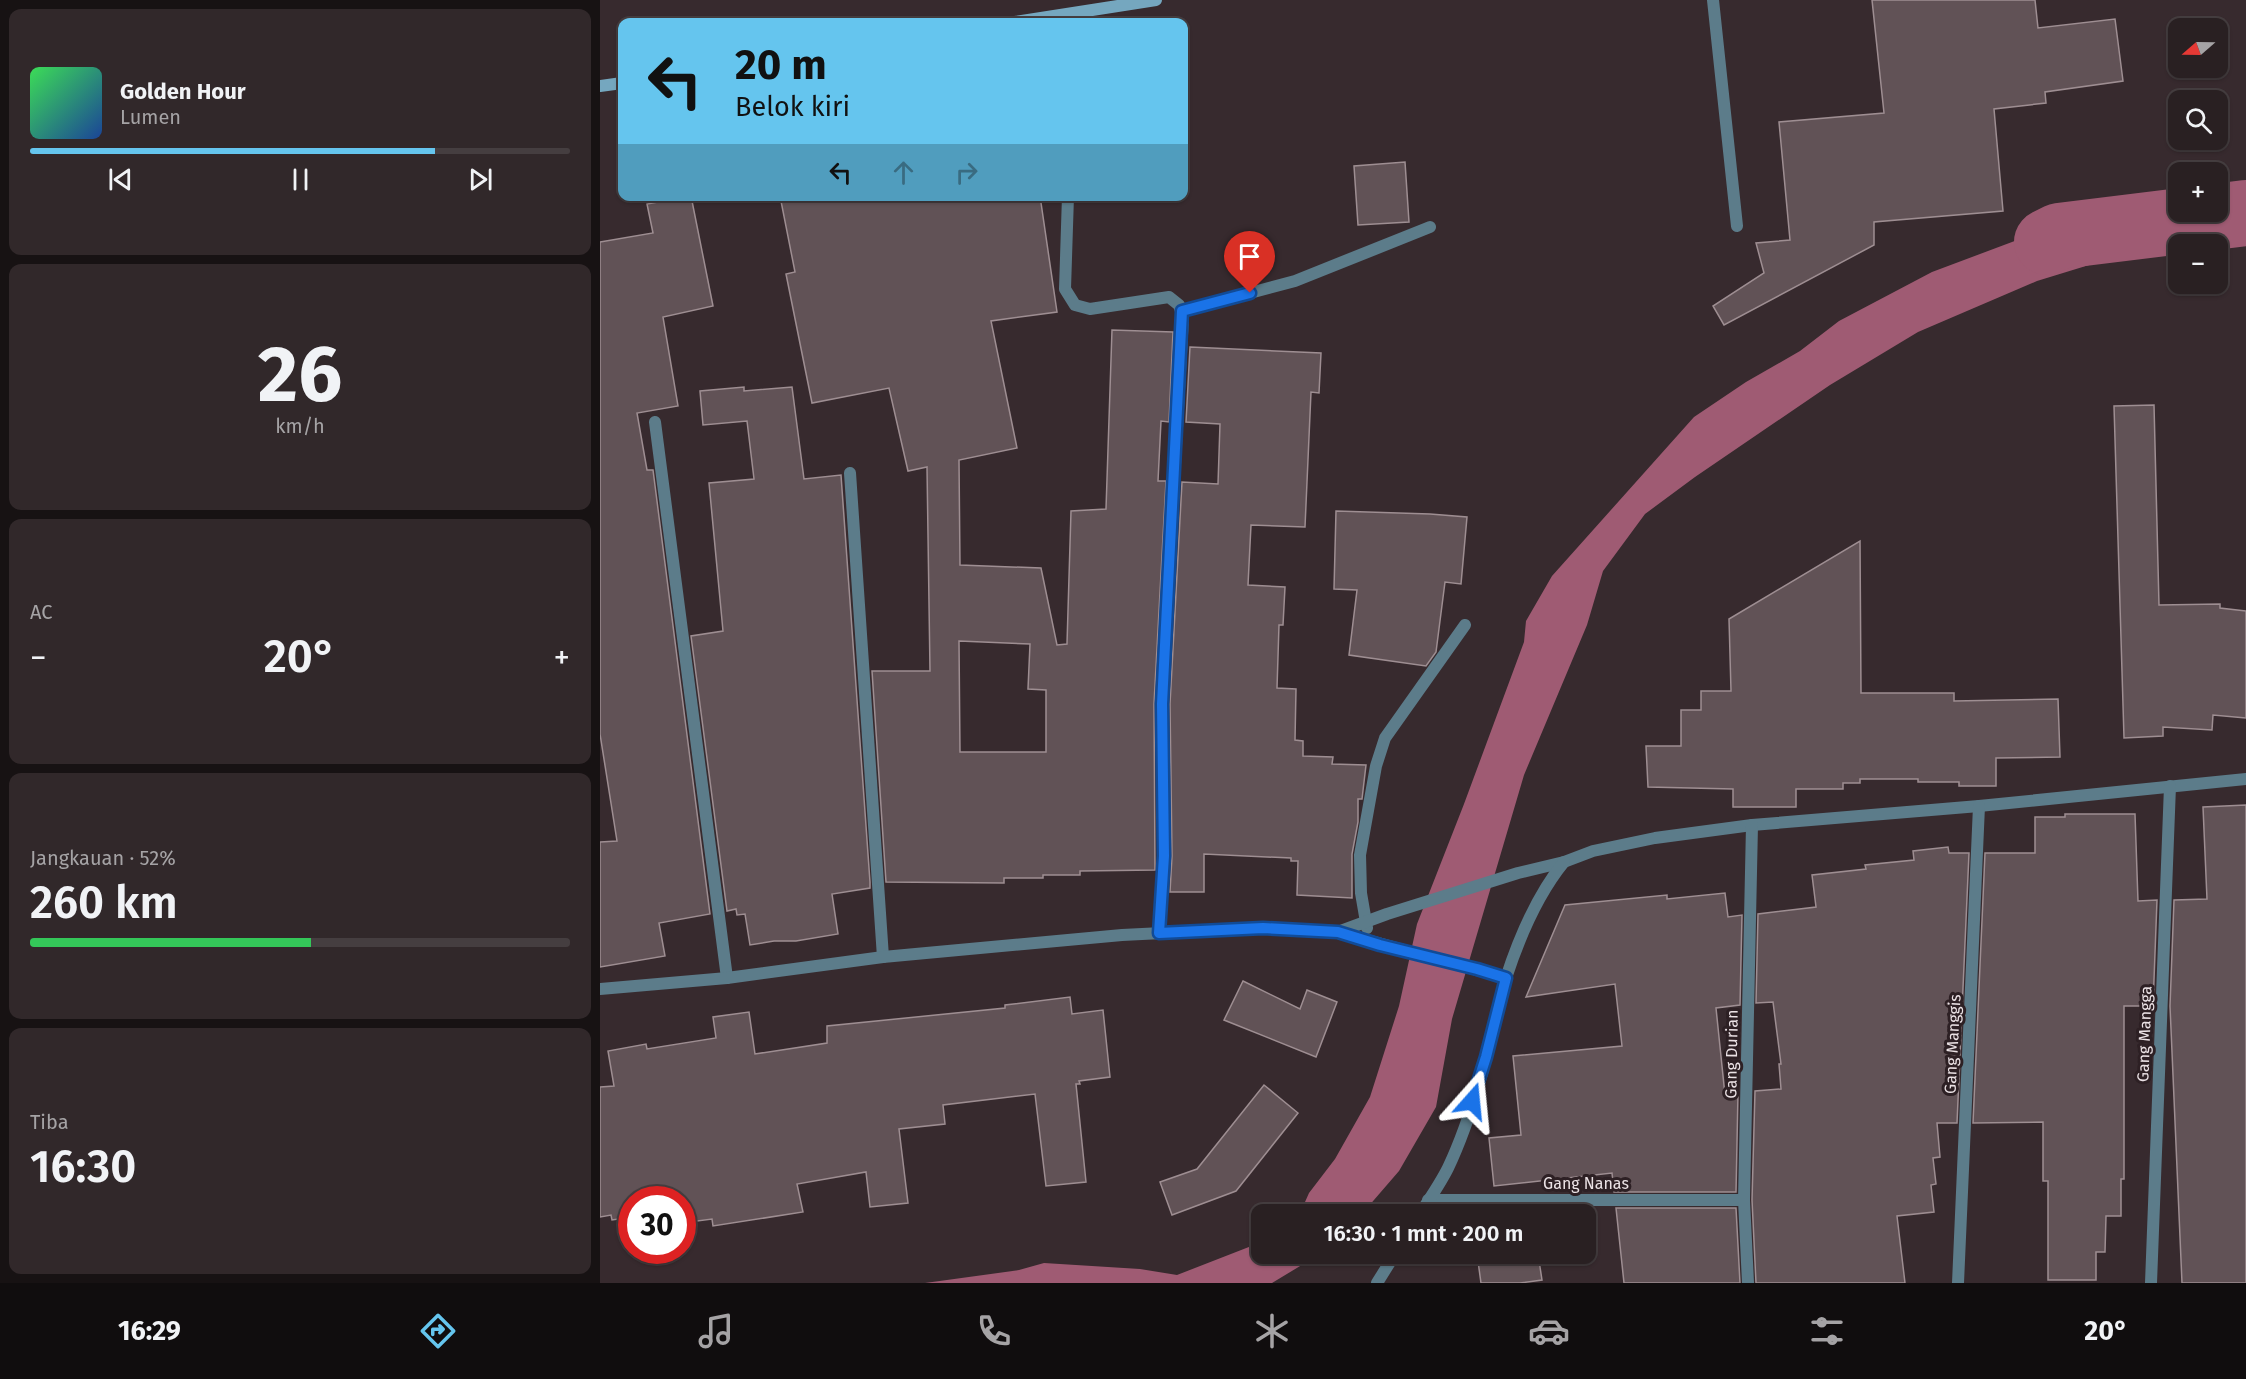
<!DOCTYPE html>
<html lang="id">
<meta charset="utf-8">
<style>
:root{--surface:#292022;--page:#31282a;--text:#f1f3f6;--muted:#a5a3a5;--line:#453e40;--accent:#65c5ee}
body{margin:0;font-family:"Fira Sans",sans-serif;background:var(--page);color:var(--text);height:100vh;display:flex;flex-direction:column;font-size:22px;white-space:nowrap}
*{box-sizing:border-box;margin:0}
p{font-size:20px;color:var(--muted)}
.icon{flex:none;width:33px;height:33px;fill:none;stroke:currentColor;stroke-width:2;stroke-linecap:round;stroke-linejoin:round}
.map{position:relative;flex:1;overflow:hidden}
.drawer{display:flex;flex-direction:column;gap:9px;padding:9px;background:#171213;width:600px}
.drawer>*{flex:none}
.hud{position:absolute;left:18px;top:18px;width:570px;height:183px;border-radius:12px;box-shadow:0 2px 4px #0004,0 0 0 2px var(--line);background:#65c5ee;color:#111;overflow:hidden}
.needle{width:39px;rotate:250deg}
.fabs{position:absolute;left:1568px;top:18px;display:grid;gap:12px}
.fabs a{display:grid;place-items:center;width:60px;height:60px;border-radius:12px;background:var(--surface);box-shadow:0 2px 4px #0004,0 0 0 2px var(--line);font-size:30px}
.speed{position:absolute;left:18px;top:1186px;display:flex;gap:12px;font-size:30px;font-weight:700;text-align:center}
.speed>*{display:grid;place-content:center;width:78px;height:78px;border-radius:50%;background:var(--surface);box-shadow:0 2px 4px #0004,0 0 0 2px var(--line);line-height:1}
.speed .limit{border:9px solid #d22;background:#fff;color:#111}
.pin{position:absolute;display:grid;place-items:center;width:51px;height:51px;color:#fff;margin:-62px -26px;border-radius:50% 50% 50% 0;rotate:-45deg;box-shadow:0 0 6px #0007}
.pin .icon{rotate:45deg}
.me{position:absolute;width:66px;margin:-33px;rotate:18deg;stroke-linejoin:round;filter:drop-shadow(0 0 4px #0008)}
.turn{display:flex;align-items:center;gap:21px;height:126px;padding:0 18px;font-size:27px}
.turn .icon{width:78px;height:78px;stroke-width:2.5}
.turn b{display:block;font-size:42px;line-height:51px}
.lanes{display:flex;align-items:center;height:57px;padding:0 18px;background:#0003;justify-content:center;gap:30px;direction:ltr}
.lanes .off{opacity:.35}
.big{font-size:45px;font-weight:600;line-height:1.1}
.drawer .widget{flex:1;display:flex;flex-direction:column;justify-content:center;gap:9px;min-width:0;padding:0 21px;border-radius:12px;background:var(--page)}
.drawer .dial{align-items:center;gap:0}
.dial b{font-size:78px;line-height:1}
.song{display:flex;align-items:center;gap:18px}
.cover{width:72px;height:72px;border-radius:9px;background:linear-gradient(135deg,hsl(130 70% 55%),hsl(220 70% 35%))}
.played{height:6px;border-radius:3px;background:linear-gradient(90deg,var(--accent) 75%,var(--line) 75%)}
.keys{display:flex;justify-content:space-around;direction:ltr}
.heat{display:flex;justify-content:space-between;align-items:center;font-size:33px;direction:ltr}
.charge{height:9px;border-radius:4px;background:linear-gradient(90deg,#34c759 52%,var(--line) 0)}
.trip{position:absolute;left:651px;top:1204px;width:345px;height:60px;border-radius:12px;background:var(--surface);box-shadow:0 2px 4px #0004,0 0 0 2px var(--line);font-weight:600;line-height:60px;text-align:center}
.tabs{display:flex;height:96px;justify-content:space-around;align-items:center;background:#100d0e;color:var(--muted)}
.tabs .icon{width:42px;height:42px}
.tabs .current{color:var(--accent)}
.tabs b{font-size:27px;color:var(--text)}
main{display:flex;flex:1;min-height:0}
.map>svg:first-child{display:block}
</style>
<main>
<section class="drawer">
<div class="widget">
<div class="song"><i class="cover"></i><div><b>Golden Hour</b><p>Lumen</p></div></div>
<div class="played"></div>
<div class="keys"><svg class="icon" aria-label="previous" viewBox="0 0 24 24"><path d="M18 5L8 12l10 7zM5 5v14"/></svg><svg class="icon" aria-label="pause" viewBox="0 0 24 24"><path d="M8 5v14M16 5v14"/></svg><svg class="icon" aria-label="next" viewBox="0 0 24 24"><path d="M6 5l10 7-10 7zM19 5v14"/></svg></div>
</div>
<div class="widget dial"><b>26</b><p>km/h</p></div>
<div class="widget"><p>AC</p>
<div class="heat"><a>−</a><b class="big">20°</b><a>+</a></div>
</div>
<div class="widget"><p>Jangkauan · 52%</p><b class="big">260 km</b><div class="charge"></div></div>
<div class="widget"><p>Tiba</p><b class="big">16:30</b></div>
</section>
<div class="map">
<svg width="1646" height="1283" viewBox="0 0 1646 1283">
<rect width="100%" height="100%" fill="#372a2e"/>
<g fill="#9f5b73">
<polygon points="1534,206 1538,250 1437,281 1318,332 1230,385 1095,477 1045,514 1003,571 987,625 924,775 852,1019 836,1107 799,1171 761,1215 691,1215 701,1211 709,1193 735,1159 770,1097 799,1006 817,924 864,804 924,642 926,621 952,576 1094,417 1146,382 1200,351 1239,321 1332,272 1460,224"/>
<polygon points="661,1229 662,1254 720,1254 672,1283 325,1283 419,1270 444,1263 540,1269 577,1275 654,1245"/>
</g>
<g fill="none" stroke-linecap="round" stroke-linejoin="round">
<polyline stroke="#9f5b73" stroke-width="66" points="1447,242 1459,236 1646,213"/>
</g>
<g fill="#615256" stroke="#9e8e92" stroke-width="1.5" fill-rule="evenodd">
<polygon points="1272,0 1435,0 1438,28 1515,19 1523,81 1445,92 1446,103 1394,109 1403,211 1274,222 1274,245 1124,325 1113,306 1164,273 1156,243 1190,240 1179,122 1284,113"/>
<polygon points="805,162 809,222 758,225 754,166"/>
<polygon points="91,196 113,306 63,317 78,406 37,413 47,470 53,470 110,914 59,923 65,956 0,967 0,842 17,841 0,734 0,242 53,233 47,204"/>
<path d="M180,196H440L457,312L391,321L417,448L359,460L360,565L441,568L457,645L467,644L471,511L506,509L512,330L573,332L569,422L561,421L558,481H566L554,704L555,870L480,871V875H443V878H404V883L286,882L272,671H330L327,467L308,471L289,388L212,403L186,274L195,272ZM359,641L430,644L428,689L446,690V752H360Z"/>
<polygon points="590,347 721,353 719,393 711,392 705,527 651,525 648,585 685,587 683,625 679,625 677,688 696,689 695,740 703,741 703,756 733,757 732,764 766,765 762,799 758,799 758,822 752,854 752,898 697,895 698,861 691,861 691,858 604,854 604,892 570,892 572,856 570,704 582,482 618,484 620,424 586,422"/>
<polygon points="144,387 144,391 192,387 204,479 241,475 270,882 270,888 232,894 238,934 196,941 174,941 150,945 145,914 137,915 136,909 127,911 91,636 123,631 109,483 154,479 147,421 103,425 100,391"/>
<polygon points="1554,405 1559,605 1620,604 1620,608 1646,611 1646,718 1613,715 1612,730 1563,727 1563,736 1524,738 1514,406"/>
<polygon points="736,511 830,514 867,517 861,584 845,582 836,652 826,666 749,655 757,590 734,589"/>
<polygon points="1260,541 1261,693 1354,693 1354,701 1458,699 1460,757 1396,758 1396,786 1359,786 1359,782 1318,782 1318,779 1260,779 1260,783 1243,783 1243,789 1196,789 1196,807 1133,807 1133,789 1048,787 1046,746 1081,746 1081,710 1101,710 1101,691 1131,691 1129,619"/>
<polygon points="1646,805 1646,1283 1582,1283 1570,1006 1574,900 1607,899 1603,807"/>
<polygon points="1465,814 1535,814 1538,901 1557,900 1553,1006 1524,1006 1524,1179 1521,1179 1521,1216 1506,1216 1505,1252 1496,1252 1496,1280 1448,1280 1448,1181 1443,1181 1443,1122 1373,1123 1385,853 1435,853 1435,817 1465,817"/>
<polygon points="1348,847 1349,853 1369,853 1357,1123 1337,1123 1340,1157 1333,1158 1336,1184 1331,1185 1334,1212 1297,1216 1305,1283 1156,1283 1152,1200 1155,1091 1181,1089 1179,1064 1181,1064 1173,1002 1156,1003 1158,914 1216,907 1212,875 1266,869 1265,865 1314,860 1313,851"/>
<polygon points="1125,893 1128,917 1142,915 1140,1005 1116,1008 1125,1095 1138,1093 1136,1192 1014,1192 1012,1173 894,1186 889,1138 921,1135 913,1056 1022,1046 1015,984 926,997 965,905 1067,895 1067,899"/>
<polygon points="643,981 700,1009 707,990 737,1002 716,1057 624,1020"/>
<polygon points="470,997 472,1014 503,1010 510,1077 479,1081 480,1084 476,1084 486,1182 446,1186 435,1094 343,1105 345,1124 299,1129 308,1203 270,1207 266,1172 197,1184 203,1212 113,1226 112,1219 82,1223 82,1200 32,1200 32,1217 12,1220 11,1215 0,1217 0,1087 14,1086 8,1051 46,1044 47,1049 116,1038 113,1017 149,1012 155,1054 227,1043 227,1026 405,1008 405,1005"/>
<polygon points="664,1085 698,1113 636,1191 572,1215 560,1182 597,1169"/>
<polygon points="1016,1208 1136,1208 1140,1283 1024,1283"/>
<polygon points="877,1254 938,1254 942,1280 920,1283 881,1283"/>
</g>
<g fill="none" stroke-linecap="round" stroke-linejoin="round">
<g stroke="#5c7c8a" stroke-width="12">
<polyline points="1113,0 1137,226"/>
<polyline points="582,311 695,281 830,227"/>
</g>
<g stroke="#5c7c8a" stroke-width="12">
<polyline points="468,196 465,289 475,305 490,309 569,297 579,305 583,317 562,704 564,856 559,933"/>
<polyline points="55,422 127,978"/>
<polyline points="250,473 283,957"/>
<polyline points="767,928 761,893 760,855 776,766 785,738 865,625"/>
<polyline points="738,932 787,914 918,873 964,862 993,851 1055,838 1152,825 1379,806 1646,779"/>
<path d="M0,989L127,978L283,957L522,935L663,928L738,932L906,978C919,938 937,895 964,862"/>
<polyline points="828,1200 1144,1200"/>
<path d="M819,1215C829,1200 840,1184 848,1168C875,1111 891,1040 906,978"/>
<polyline points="777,1283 795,1254"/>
<polyline points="1148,1283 1144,1200 1152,825"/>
<polyline points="1358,1283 1379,806"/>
<polyline points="1551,1283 1570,786"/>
</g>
<g stroke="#75a7bf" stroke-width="12">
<polyline points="415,22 556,0"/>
<polyline points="0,86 22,83"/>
</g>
</g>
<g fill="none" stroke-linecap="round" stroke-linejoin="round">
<g stroke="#114b97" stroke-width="15">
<polyline id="route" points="650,293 582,311 562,704 564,856 559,933 663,928 738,932 780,945 877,969 906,978 886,1057 872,1101"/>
</g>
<use href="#route" stroke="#1a73e8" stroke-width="10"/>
</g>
<g text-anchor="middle" stroke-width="6" stroke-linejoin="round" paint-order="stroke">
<g font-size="16" fill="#ebe2e5" stroke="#2d2024">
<text transform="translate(1544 1034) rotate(-88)" y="6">Gang Mangga</text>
<text transform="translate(1352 1044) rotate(-87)" y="6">Gang Manggis</text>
<text transform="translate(1131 1054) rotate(-89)" y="6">Gang Durian</text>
<text x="986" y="1189">Gang Nanas</text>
</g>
</g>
</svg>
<div class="fabs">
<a><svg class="needle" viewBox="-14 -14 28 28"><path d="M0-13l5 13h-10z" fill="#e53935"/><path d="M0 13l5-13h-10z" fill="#a5a3a5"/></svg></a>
<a><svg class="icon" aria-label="search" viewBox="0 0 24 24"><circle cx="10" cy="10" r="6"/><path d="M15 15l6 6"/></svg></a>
<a>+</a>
<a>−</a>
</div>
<div class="speed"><div class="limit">30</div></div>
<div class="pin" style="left:650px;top:293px;background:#d93025"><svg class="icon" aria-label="arrive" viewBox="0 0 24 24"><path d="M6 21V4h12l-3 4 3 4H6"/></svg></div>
<svg class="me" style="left:872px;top:1101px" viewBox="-20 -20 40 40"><path d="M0-17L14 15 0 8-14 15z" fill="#1a73e8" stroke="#fff" stroke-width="4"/></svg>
<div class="trip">16:30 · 1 mnt · 200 m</div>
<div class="hud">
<div class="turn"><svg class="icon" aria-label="left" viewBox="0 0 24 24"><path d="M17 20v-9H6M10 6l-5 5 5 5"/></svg><div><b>20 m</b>Belok kiri</div></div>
<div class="lanes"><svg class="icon" aria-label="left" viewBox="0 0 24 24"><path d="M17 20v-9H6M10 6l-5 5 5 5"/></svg><svg class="icon off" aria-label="ahead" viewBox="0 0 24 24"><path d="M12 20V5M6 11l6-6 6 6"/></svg><svg class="icon off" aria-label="right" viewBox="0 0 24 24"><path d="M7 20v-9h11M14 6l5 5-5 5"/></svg></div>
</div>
</div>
</main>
<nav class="tabs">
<b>16:29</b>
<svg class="icon current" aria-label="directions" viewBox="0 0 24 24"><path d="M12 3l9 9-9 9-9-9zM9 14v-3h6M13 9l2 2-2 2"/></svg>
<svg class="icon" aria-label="music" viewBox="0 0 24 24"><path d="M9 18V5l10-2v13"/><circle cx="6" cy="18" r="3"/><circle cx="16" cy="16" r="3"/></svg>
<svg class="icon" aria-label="phone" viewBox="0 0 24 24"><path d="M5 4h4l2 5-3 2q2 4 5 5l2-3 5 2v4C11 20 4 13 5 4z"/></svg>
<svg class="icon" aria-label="climate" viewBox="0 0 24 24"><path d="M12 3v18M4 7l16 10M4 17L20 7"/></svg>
<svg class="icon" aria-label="car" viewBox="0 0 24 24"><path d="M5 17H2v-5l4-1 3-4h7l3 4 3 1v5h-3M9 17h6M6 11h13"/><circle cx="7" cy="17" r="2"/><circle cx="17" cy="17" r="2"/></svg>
<svg class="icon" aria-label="filters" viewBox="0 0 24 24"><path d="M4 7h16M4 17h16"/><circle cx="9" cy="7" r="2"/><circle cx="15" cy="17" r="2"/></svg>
<b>20°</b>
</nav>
